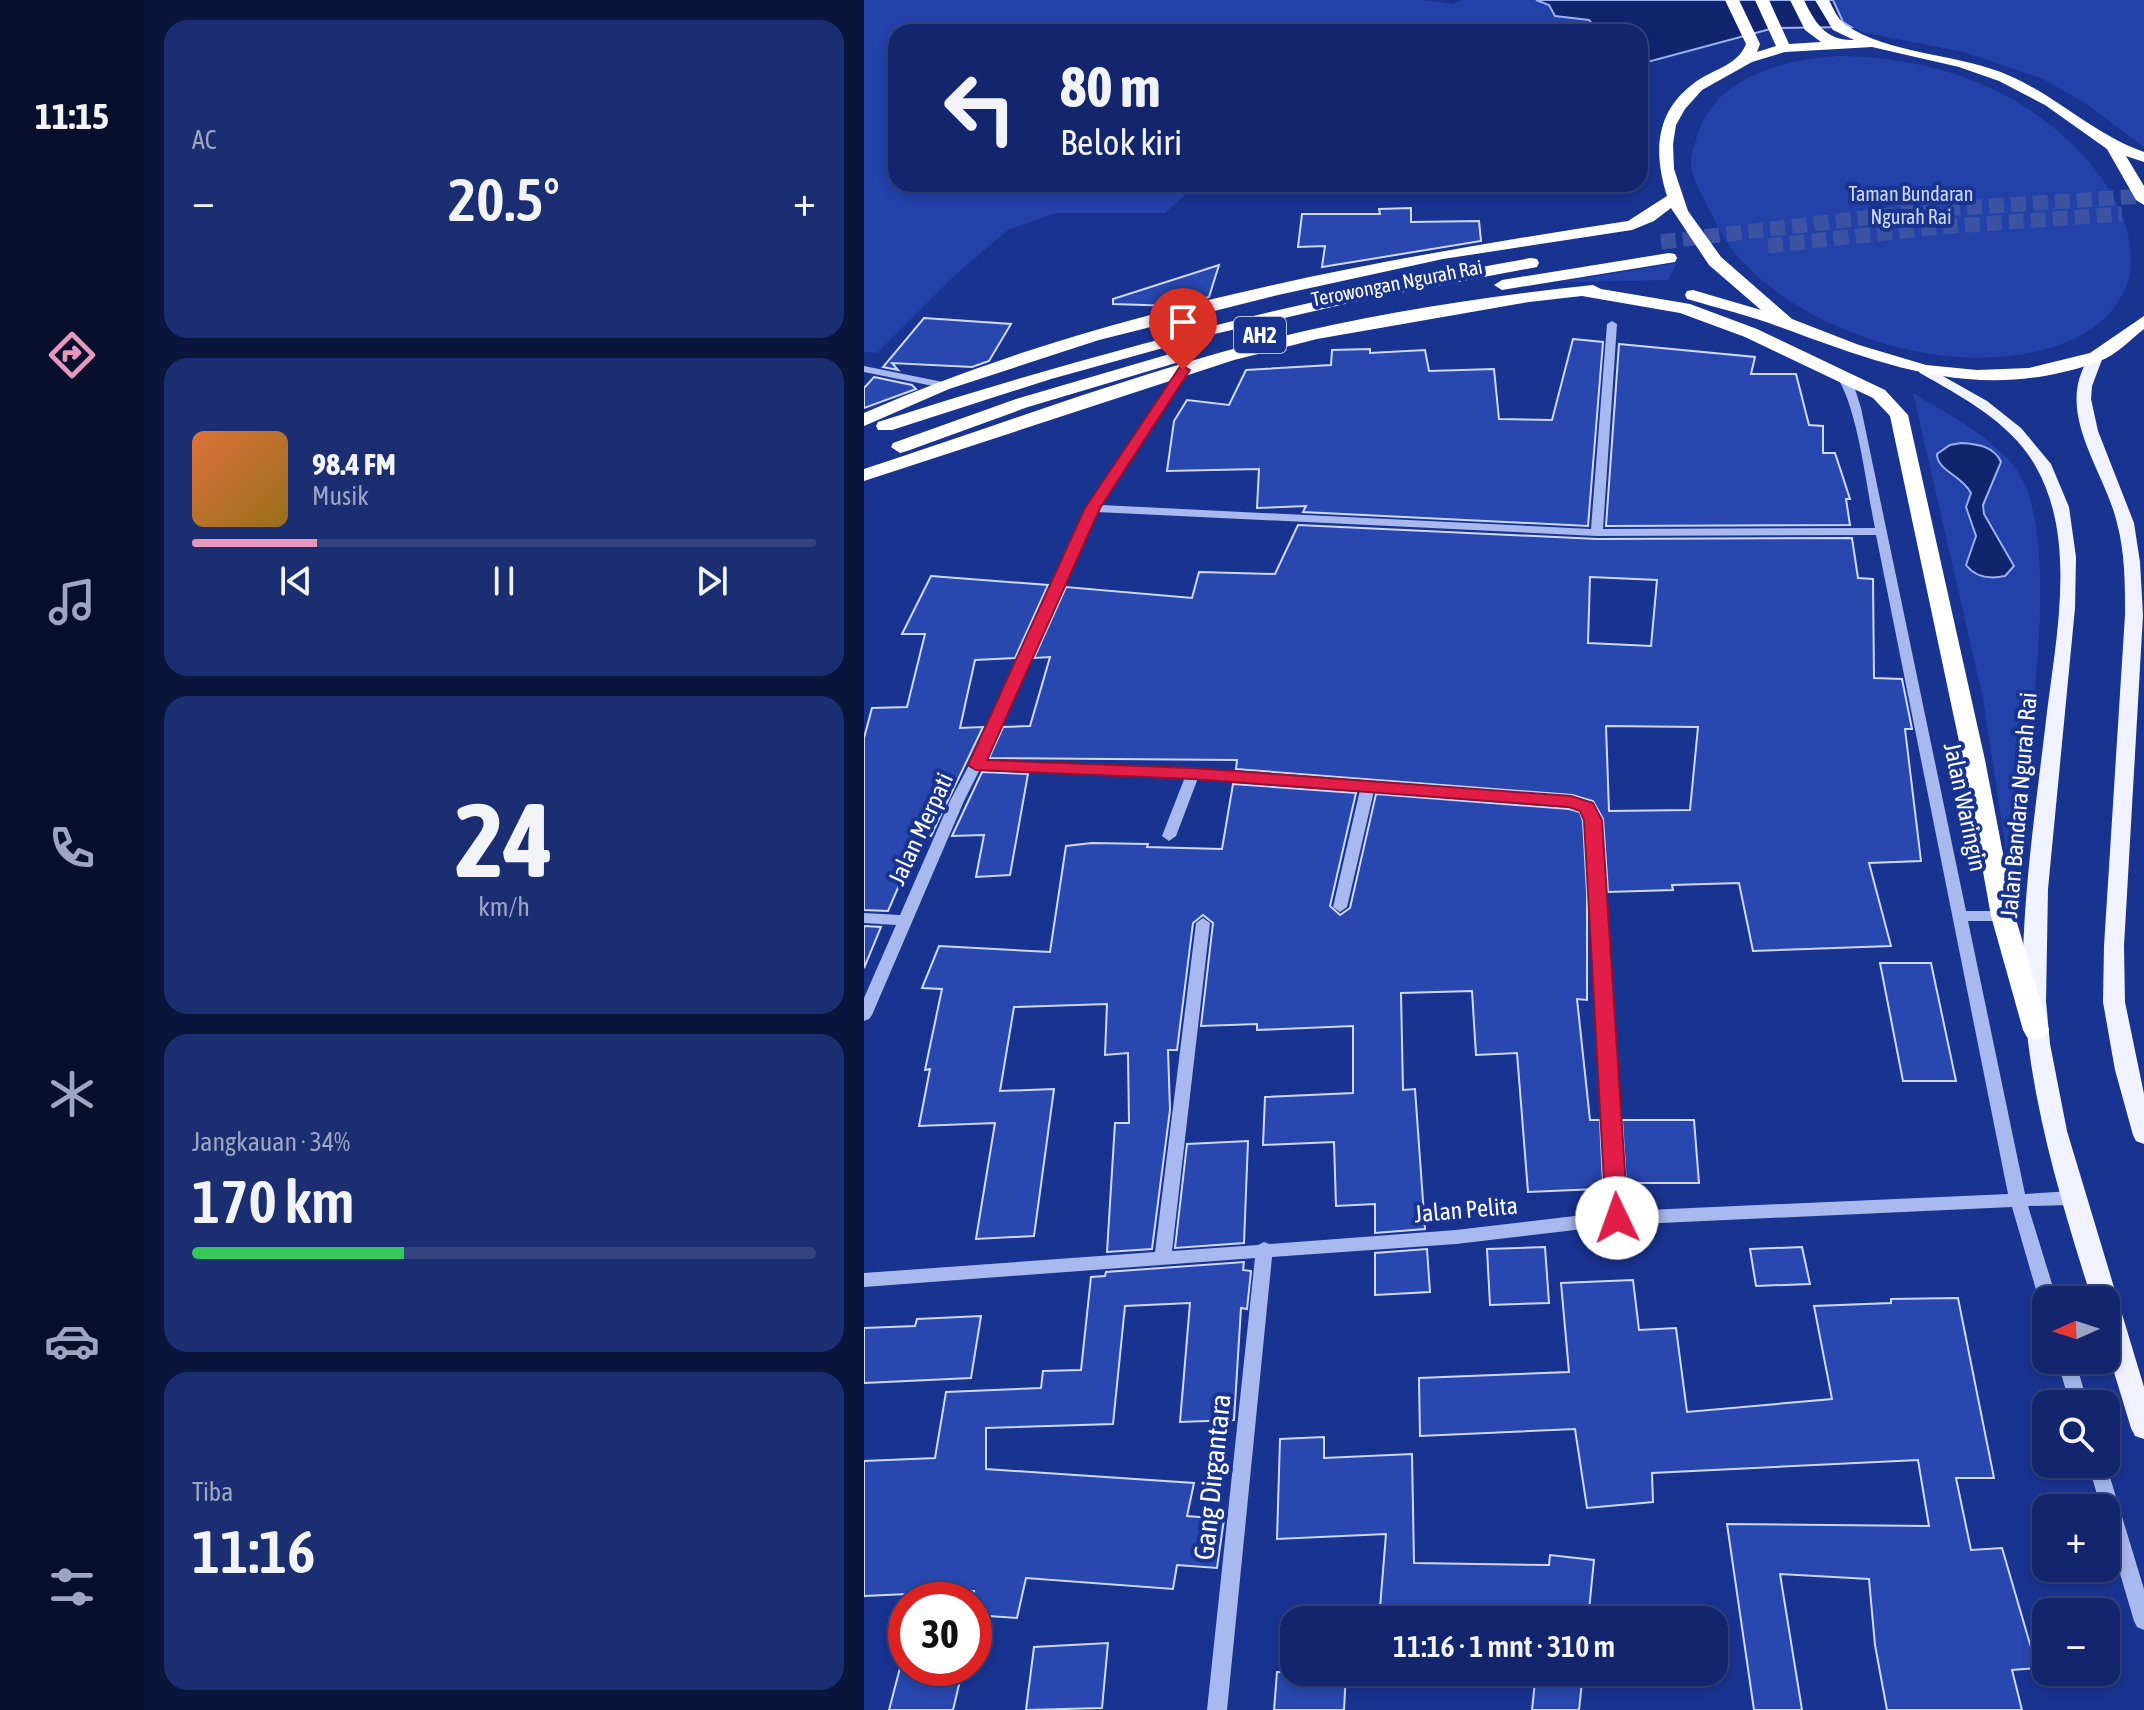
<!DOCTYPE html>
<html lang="id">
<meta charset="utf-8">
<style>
:root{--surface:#13266d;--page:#1c2e72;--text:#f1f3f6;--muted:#9da5c2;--line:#324380;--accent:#e797bd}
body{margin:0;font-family:"Asap Condensed",sans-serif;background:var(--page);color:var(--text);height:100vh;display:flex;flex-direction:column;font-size:30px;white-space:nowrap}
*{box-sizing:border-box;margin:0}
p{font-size:26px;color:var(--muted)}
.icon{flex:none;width:44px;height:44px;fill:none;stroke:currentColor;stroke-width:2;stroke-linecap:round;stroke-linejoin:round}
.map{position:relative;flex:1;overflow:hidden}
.details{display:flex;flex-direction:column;gap:20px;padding:20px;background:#0a153c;width:720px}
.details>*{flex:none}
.guide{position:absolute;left:24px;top:24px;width:760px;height:168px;border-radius:24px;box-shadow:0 4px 12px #0003,0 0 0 2px var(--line);background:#13266d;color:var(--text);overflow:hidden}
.needle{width:52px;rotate:267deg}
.buttons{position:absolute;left:1168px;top:1286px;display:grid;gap:16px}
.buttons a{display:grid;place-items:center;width:88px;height:88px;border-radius:16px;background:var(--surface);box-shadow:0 4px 12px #0003,0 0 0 2px var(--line);font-size:40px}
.speed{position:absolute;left:24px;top:1582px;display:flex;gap:16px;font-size:40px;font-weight:700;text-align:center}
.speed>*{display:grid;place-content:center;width:104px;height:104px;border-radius:50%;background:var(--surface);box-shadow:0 4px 12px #0003,0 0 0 2px var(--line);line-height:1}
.speed .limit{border:12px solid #d22;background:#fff;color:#111}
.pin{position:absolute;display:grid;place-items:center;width:68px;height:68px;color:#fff;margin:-82px -34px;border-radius:50% 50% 50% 0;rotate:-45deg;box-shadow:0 0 8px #0007}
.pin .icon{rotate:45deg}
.me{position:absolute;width:88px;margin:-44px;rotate:357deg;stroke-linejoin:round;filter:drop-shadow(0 0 6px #0008)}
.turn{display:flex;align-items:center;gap:28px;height:168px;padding:0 40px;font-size:36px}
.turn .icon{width:104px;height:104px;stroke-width:2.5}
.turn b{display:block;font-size:56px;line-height:68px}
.big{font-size:60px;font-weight:600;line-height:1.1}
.details .widget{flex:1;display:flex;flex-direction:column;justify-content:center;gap:12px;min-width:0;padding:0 28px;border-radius:24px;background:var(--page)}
.details .dial{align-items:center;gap:0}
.dial b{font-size:104px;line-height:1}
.song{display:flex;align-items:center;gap:24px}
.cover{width:96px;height:96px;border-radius:12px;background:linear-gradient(135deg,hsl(20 70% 55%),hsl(40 70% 35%))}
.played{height:8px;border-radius:4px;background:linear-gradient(90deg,var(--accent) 20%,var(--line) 20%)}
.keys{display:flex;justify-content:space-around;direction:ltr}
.heat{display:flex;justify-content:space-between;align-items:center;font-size:44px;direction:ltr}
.charge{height:12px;border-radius:6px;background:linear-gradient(90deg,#34c759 34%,var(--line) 0)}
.trip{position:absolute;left:416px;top:1606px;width:448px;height:80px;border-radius:24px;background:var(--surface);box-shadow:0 4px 12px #0003,0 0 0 2px var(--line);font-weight:600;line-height:80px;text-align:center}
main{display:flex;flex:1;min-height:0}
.dock{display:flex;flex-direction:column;width:144px;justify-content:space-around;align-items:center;background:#080f2c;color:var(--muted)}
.dock .icon{width:56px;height:56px}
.dock .on{color:var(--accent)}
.dock b{font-size:36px;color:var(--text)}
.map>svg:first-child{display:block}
</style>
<main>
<nav class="dock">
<b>11:15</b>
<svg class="icon on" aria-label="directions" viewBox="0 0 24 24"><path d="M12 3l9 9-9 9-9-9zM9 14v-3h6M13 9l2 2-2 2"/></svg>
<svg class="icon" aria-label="music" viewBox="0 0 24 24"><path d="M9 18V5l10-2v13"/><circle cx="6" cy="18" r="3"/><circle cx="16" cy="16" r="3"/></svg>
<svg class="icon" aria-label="phone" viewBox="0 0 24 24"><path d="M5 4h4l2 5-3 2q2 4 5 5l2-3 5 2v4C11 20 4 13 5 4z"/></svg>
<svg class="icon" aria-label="climate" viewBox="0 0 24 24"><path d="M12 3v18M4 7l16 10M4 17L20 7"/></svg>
<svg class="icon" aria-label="car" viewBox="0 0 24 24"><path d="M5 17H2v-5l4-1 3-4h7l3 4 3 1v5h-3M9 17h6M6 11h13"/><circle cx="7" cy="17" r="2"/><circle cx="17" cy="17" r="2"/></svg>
<svg class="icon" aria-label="filters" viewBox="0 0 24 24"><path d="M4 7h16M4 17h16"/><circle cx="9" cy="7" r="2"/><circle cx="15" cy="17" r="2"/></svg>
</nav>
<section class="details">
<div class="widget"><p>AC</p>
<div class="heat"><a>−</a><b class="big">20.5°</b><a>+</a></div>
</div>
<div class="widget">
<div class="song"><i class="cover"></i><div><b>98.4 FM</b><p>Musik</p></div></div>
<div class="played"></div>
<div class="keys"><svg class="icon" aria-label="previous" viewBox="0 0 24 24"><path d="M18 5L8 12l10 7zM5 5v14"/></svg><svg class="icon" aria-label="pause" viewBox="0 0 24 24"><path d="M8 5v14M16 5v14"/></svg><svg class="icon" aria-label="next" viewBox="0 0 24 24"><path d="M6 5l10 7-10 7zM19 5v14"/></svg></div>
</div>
<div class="widget dial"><b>24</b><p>km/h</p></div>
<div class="widget"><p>Jangkauan · 34%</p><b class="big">170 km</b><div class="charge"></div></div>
<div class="widget"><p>Tiba</p><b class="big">11:16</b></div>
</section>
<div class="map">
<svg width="1280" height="1710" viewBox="0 0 1280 1710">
<rect width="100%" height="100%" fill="#193391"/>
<g fill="#2242aa">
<polygon points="0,0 559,0 590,4 599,0 672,0 685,5 691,16 725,20 736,31 32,32 32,184 332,184 301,213 192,213 144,230 91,275 13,353 0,352"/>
<polygon points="969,0 1280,0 1280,147 1221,103 1179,79 1100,52 1001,33 979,22"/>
<path d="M976,56C1031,57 1084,67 1133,91C1197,122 1280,198 1265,278C1256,308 1234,329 1205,341C1105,384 949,339 877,260C864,246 853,226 845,209C838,195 829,180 827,165C826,156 831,144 833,136C851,76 921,59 976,56Z"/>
<polygon points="813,263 804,280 697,282"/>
<path d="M1049,393C1083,414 1128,436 1152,469C1204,540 1158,786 1146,876L1119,698Z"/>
</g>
<g fill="#11246e" stroke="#9bb0f1" stroke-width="2">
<polygon points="672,0 969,0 979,22 987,27 910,28 776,64 776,32 735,32 725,20 691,16 685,5"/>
<path d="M1097,443C1113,444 1130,446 1137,462L1119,505L1120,514L1150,566L1141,576C1127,579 1112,578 1102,565L1112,536L1102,507L1107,493C1098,475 1073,471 1073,454L1086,445Z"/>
</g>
<g fill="#2847af" stroke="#ced9fb" stroke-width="2" fill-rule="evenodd">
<polygon points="547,208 547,222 615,221 617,241 458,267 461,246 434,247 438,214 516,214 515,209"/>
<polygon points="355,265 345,297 311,306 249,304 249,299"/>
<polygon points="60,318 147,324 125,361 108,367 28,363 34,370 19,367"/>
<polygon points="709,339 739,342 724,526 439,512 442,506 393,508 395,469 303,471 310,421 323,400 365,405 382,370 467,365 468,350 506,349 506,353 561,350 565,371 630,369 635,419 688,420"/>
<polygon points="755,344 891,357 887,374 932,374 945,425 959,426 959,453 971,453 986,499 982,499 986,525 742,526"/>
<polygon points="10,377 48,385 52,389 0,408 0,388"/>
<path d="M434,525L733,539L988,538L994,578L1009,579L1010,678L1038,679L1048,729H1041L1057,861L1005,863L1027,946L889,951L875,883L808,885L809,890L744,892L739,819L729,801L708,795L372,769L373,760L125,758L139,727L166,726L186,657L170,658L202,587L328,598L335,572L411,574ZM726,577L793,580L787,646L724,643ZM742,726L834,727L826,810L745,811Z"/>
<polygon points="67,576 184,585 151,658 111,660 96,728 119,727 67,836 56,837 24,911 0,910 0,738 8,708 43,707 61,634 38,634"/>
<polygon points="118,772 164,774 146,875 112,877 120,835 88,836"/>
<polygon points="369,784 492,793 466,906 476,915 486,908 512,794 705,809 716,812 719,821 723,893 723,1000 713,999 726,1120 736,1120 739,1183 732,1183 733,1189 664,1192 653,1053 612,1055 608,991 537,993 539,1090 551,1089 561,1229 511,1233 511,1204 472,1206 470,1142 399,1145 401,1097 489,1093 489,1026 393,1030 393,1024 337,1026 349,923 339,915 329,923 313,1050 304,1050 306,1110 288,1249 243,1252 251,1123 265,1123 264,1053 241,1055 243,1004 150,1007 136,1091 190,1089 170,1236 112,1239 131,1123 55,1126 66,1069 61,1070 78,989 58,988 75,946 186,952 202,846 228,843 284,844 283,847 358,849"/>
<polygon points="0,926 17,927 0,968"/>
<polygon points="1016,963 1067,963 1092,1081 1039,1081"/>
<polygon points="758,1120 830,1120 835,1183 762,1183"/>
<polygon points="384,1141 380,1243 311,1248 323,1144"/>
<polygon points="681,1247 685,1303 626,1305 623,1249"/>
<polygon points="938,1247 946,1284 892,1286 886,1249"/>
<polygon points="563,1249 566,1292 511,1295 511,1253"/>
<polygon points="380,1262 379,1270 387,1271 383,1309 377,1308 370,1420 316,1422 326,1303 261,1306 249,1424 122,1428 122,1469 330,1483 323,1516 360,1519 353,1568 313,1565 309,1589 162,1578 153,1618 110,1615 110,1591 0,1596 0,1461 71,1458 82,1392 177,1388 179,1371 217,1370 227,1277 241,1276 242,1272"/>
<polygon points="769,1280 775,1330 812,1328 823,1412 968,1399 950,1306 1027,1303 1027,1299 1094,1298 1130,1478 1092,1478 1107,1550 1138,1548 1173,1668 1148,1670 1158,1710 1023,1710 1011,1645 1005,1579 916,1574 938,1710 890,1710 863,1524 1065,1526 1054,1460 788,1473 789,1502 723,1508 711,1429 556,1436 555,1378 705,1372 697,1283"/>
<polygon points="117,1316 107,1378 0,1383 0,1328 51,1326 53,1319"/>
<polygon points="460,1437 460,1458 548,1454 550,1563 685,1565 686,1555 730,1560 724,1620 515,1620 522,1534 413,1539 416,1439"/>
<polygon points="244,1643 238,1708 162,1710 170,1647"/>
<polygon points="36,1668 99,1668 89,1710 25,1710"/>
<polygon points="413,1672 482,1672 480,1710 410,1710"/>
<polygon points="672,1672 719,1672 715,1710 668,1710"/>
</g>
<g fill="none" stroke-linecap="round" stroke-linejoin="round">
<g stroke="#3c52a2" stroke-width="15" stroke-dasharray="15 7" stroke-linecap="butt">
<polyline points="797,242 1067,210 1280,196"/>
<polyline points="904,246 1076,227 1258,214"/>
</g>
<g fill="#a8b9ef" fill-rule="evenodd">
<path d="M748,321L753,324L739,529L1011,528C1002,486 994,406 971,374L972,372H980L990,386L997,408L1102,911H1139L1146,916L1139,921H1104L1161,1194L1208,1191L1214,1193L1216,1198L1214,1203L1208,1205L1164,1206L1193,1300H1182V1306L1178,1305L1175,1300L1148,1207L753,1225L592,1244L408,1257L363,1710H343L391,1258L0,1287V1273L291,1252L332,923L339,918L346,923L308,1251L394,1245L400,1242L405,1244L592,1230L744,1212L722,820L718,810L706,806L510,791L483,907L476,912L469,907L496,790L334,778L312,836L305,841L298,836L321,777L116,769L100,801L8,1015L5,1019L0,1021V998L32,925L0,923V913L36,915L86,801L105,765L223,508L315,368L319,367L324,370L237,505L727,529L743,324ZM233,512L733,536L1012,535L1144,1194L761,1211L736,820L728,804L707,798L329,769L120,761Z"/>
<polygon points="0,366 79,382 84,385 79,388 0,372"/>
<polygon points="1193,1360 1211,1360 1224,1404 1206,1404"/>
<polygon points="1224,1464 1242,1464 1280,1589 1280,1630 1273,1627 1270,1621 1242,1526 1242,1508 1237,1508"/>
</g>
<g fill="#f0f2ff" fill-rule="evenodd">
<path d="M1232,353L1239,357L1228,386L1227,399L1234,431L1270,523L1276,562L1279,615L1260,946L1261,1002L1280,1094V1144L1272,1141L1269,1135L1251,1070L1239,1002L1240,946L1261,615C1261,584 1261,553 1253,523C1242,475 1197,421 1218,371C1222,363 1223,356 1232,353Z"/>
<path d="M1061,366L1123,401L1157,428L1187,464L1205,507L1212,557L1211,608L1184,889L1182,1001L1186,1044L1203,1131L1280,1387V1439L1271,1436L1267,1428L1242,1346V1300H1228C1193,1189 1158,1075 1159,957C1161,881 1172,804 1181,729C1190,646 1215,543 1172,467C1148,423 1098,397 1056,373L1054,370Z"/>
</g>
<g fill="#fff" fill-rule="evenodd">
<path d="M861,0H875L896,44L893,52L912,46L891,0H905L925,44L957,42L941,30L926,0H940C951,23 962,41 990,40L969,30L951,0H965C969,8 974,20 982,25C1022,54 1098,54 1146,76C1194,97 1231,135 1280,152V162L1262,156L1280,186V205L1272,200L1243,149L1181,105L1135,81L1095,67L1008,47L921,52L888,62L838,90L821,109L812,125L809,144L810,169L824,211L857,257L928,319L995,345L1062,365L1113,370L1165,368L1226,353L1280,316V329C1267,339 1251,356 1236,361C1119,404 1025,367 916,327C887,316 854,308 823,299L821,295L823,291L829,290L897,310L845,265L807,208L790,221L768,230L579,259L414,295L235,340L85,389L0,426V413C237,309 509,260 764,221L803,196C790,155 790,113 829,84C847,69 873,67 882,44Z"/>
<polygon points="805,253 811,254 813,258 811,262 638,290 630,285 638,280"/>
<path d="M667,258L673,259L675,263L673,267L503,299L346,335L187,379L28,430H14L12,426L14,422C229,353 445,297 667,258Z"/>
<path d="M729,285L737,289L826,304L893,329L1021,390L1044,415L1121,760L1151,916L1185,1030L1181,1037L1172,1040L1163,1037L1159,1030L1127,916L1099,760L1026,416L1009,398L881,337L816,313L718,296L665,302L453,339L370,360L0,481V469C119,430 238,386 358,352C478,318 606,298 729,285Z"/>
<polygon points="309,353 315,354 318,358 315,362 164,407 43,451 36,453 27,447 29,443 152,399"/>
</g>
</g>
<polygon fill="#e11d48" stroke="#92132f" stroke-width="2" points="319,366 326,370 236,508 123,760 329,768 707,796 729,803 738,820 764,1218 760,1224 753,1227 745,1224 742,1218 720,820 716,811 705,807 329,779 112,770 104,765 221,508 315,368"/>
<g text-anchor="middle" stroke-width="8" stroke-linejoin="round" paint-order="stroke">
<g font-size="20" fill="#ced9fb" stroke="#193391">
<text x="1047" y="201">Taman Bundaran<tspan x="1047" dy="23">Ngurah Rai</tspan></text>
</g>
<g font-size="20" fill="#fff" stroke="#193391">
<text transform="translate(533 283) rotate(-11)" y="7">Terowongan Ngurah Rai</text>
</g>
<rect fill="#193391" stroke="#bac2de" stroke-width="2" x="370" y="317" width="52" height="36" rx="6"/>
<g font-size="22" font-weight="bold" fill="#fff">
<text x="396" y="343">AH2</text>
</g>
<g font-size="24" fill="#fff" stroke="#193391">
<text transform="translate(1155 805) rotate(-85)" y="8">Jalan Bandara Ngurah Rai</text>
<text transform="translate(1101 807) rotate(78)" y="8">Jalan Waringin</text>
<text transform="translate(57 829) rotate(-65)" y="8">Jalan Merpati</text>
<text transform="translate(602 1210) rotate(-5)" y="8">Jalan Pelita</text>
</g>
<g font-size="28" fill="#fff" stroke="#193391">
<text transform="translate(348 1477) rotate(-84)" y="10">Gang Dirgantara</text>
</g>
</g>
</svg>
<div class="buttons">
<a><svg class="needle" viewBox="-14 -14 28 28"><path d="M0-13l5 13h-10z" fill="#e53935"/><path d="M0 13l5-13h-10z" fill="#9da5c2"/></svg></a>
<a><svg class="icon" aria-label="search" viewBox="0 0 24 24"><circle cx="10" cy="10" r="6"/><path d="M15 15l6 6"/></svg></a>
<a>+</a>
<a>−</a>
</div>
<div class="speed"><div class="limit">30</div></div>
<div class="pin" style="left:319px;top:370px;background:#d93025"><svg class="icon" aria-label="arrive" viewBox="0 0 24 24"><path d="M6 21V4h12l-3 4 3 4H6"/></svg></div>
<svg class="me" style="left:753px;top:1218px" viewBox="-20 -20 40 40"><circle r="19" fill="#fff"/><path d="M0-13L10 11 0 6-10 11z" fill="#e11d48"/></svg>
<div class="trip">11:16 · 1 mnt · 310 m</div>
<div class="guide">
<div class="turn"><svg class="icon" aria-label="left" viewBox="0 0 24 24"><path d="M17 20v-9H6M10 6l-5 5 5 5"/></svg><div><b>80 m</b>Belok kiri</div></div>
</div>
</div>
</main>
